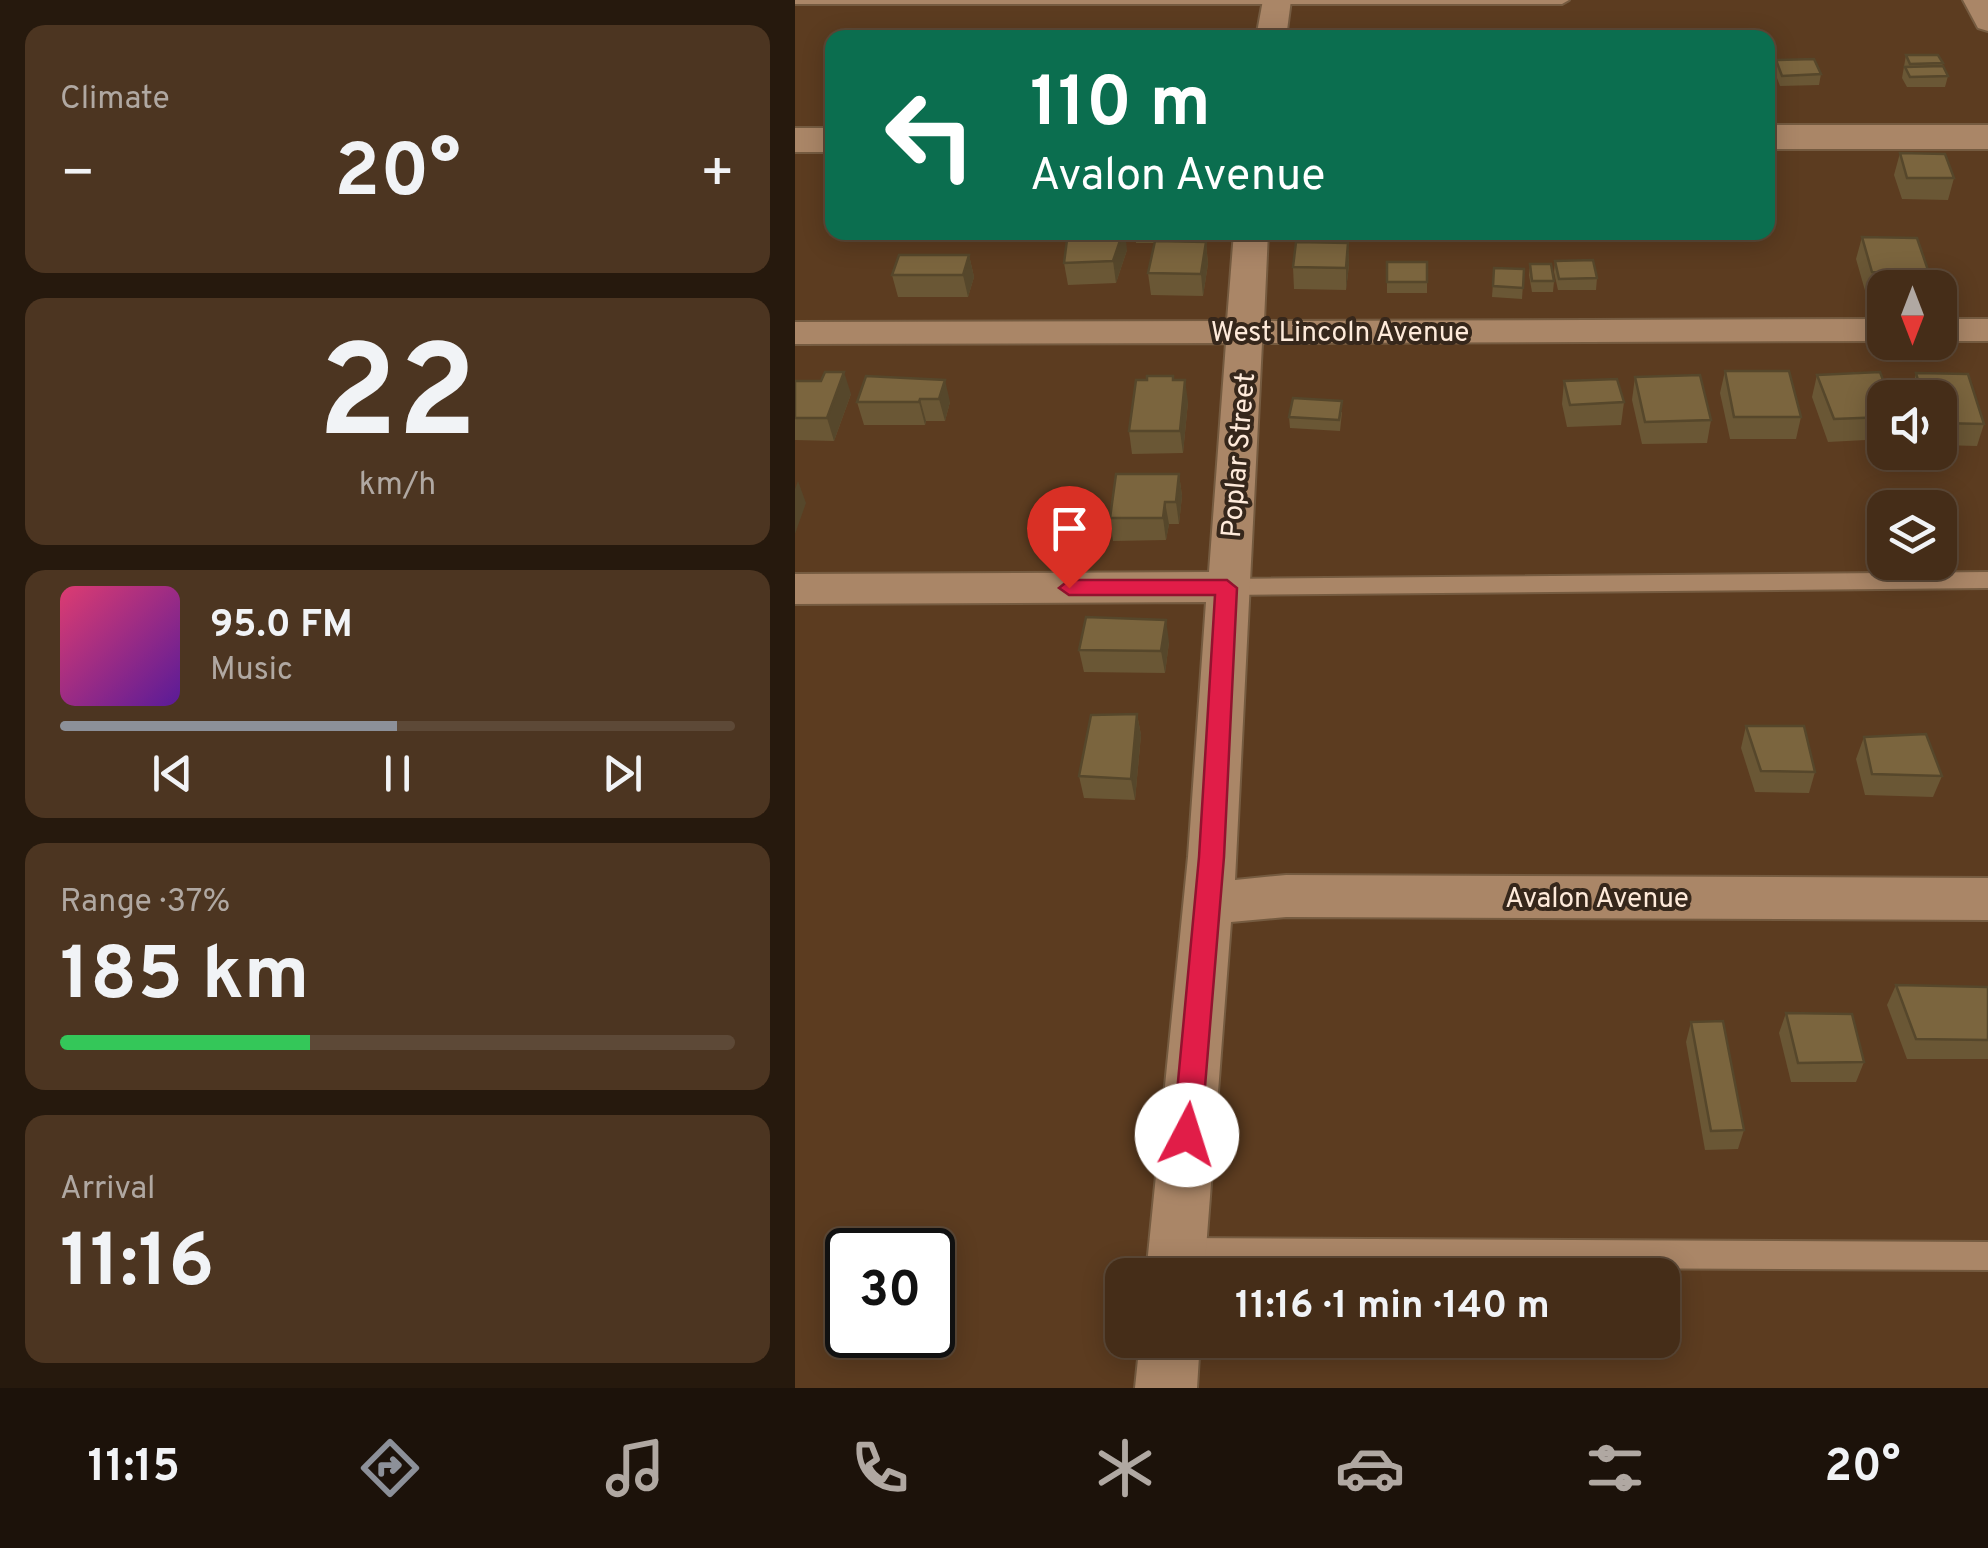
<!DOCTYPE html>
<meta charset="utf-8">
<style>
:root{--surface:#452d18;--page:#4c3521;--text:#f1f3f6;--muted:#b0a8a2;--line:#5d4937;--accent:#8c9099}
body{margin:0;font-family:Overpass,sans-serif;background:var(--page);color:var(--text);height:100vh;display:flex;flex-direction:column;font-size:38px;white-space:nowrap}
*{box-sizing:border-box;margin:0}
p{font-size:32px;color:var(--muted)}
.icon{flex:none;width:55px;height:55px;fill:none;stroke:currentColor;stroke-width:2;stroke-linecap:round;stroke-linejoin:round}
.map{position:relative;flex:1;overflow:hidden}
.details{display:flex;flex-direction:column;gap:25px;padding:25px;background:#26190d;width:795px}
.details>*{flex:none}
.top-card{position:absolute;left:30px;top:30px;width:950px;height:210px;border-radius:20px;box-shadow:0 5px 25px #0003,0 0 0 2px var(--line);background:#0b6e4f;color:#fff;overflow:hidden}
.needle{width:65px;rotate:180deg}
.tools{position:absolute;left:1072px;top:270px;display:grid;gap:20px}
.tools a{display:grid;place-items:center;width:90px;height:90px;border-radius:20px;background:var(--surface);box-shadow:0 5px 25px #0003,0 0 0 2px var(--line);font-size:50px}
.speed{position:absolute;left:30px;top:1228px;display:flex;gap:20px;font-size:50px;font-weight:700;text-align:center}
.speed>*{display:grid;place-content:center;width:130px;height:130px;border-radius:50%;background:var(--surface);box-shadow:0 5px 25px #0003,0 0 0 2px var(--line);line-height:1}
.speed .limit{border:5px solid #111;border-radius:15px;background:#fff;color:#111}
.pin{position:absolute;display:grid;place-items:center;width:85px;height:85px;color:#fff;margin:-102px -42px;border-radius:50% 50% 50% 0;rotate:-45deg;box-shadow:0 0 10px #0007}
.pin .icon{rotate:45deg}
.me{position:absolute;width:110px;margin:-55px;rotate:5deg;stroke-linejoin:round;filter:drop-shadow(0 0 8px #0008)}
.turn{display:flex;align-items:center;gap:35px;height:210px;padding:0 40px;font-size:45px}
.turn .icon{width:130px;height:130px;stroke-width:2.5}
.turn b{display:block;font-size:70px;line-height:85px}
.big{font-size:75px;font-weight:700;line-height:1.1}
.details .widget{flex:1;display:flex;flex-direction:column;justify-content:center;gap:15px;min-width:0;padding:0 35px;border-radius:20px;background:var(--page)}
.details .dial{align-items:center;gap:0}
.dial b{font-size:130px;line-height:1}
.song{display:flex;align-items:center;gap:30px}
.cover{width:120px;height:120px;border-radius:15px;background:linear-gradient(135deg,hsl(340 70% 55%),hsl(270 70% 35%))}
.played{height:10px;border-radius:5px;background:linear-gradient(90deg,var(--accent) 50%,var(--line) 50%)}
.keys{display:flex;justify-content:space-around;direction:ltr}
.heat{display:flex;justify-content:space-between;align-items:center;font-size:55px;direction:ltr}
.charge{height:15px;border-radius:8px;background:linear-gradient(90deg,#34c759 37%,var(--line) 0)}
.trip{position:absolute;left:310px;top:1258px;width:575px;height:100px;border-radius:20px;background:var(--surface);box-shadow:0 5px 25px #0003,0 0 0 2px var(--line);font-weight:700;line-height:100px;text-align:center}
.tabs{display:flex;height:160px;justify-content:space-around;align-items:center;background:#1c120a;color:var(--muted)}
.tabs .icon{width:70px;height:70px}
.tabs .on{color:var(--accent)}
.tabs b{font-size:45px;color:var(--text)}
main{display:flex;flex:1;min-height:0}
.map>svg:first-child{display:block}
</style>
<main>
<section class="details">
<div class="widget"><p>Climate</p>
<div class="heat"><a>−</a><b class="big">20°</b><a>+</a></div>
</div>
<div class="widget dial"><b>22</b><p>km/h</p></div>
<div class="widget">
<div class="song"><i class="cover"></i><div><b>95.0 FM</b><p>Music</p></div></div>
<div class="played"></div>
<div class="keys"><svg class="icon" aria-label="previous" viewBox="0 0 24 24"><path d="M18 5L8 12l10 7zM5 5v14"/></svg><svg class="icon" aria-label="pause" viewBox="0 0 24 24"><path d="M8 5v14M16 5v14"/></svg><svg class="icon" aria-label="next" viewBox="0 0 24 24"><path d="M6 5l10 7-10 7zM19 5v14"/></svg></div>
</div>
<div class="widget"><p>Range · 37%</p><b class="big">185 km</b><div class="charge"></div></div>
<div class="widget"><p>Arrival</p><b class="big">11:16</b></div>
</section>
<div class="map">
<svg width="1193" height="1388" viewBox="0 0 1193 1388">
<rect width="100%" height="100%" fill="#5c3c20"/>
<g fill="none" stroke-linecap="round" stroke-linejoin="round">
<g stroke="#755b40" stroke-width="4">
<g id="lane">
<polygon points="0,0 774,0 767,4 0,4"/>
<polygon points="1193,572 1193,588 432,595 421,587 432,579"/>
<polygon points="382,1238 1193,1242 1193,1270 382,1266 372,1262 367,1252 372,1242"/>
</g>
</g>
<g stroke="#755b40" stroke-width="4">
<g id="street">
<polygon points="468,0 496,0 491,38 461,38"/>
<polygon points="1168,0 1193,0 1193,31 1183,28"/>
<polygon points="439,232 473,232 469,321 1090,319 1090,341 467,343 440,880 491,875 1193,878 1193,920 491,917 436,922 409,1275 351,1275 393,857 411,602 0,604 0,574 414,572 431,343 0,344 0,322 432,321"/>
<rect x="1145" y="319" width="48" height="22"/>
<polygon points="345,1340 405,1340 402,1388 340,1388"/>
</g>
</g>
<g stroke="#755b40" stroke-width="4">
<g id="secondary">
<rect x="972" y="125" width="221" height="24"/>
<rect x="0" y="128" width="38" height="24"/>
</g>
</g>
<use href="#lane" fill="#aa8667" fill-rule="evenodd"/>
<use href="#street" fill="#aa8667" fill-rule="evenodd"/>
<use href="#secondary" fill="#aa8667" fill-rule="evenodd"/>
</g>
<g fill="#6a5735">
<polygon points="1111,55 1148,63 1147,66 1153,76 1150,87 1112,87 1107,78"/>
<polygon points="981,60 1026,74 1024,85 985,86 979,70"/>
<polygon points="1105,153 1159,178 1153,200 1107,199 1099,175"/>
<polygon points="340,232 371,232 368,241 411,242 413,264 408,296 356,295 353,273 360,243 341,243"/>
<polygon points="1067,237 1134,273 1129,288 1090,288 1090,294 1071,294 1061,259"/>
<polygon points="553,243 554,265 551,290 499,289 498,267"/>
<polygon points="332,250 321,283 273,285 269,263"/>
<polygon points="174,255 179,277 173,297 103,297 97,275"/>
<polygon points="760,261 802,278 801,290 763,290 759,272"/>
<rect x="592" y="262" width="40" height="31"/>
<polygon points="735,264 759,281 758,292 737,292 734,275"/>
<polygon points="699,268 729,269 727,299 697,297"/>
<polygon points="930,371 1006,417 1001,439 935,439 925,393"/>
<polygon points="1121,373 1189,424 1182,446 1145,445 1145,398 1115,398"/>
<polygon points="1022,375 1090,398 1090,439 1033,442 1017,397"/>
<polygon points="71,376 155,402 150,421 131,421 130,425 69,425 62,402"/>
<polygon points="840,377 916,420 912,443 847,444 837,400"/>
<polygon points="379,380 393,402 388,453 337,454 334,431"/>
<polygon points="0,381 56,394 39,441 0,440"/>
<polygon points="769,381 829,402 826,425 772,427 767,404"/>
<polygon points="547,412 545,431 495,428 494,417"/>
<polygon points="384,474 387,496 384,524 374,524 371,540 318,541 315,518"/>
<polygon points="374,642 370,673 289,672 284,650"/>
<polygon points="342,714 346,735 340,800 289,798 284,776"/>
<polygon points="951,726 1020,772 1014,793 960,792 946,748"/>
<polygon points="1069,737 1147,776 1138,797 1070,795 1061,759"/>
<polygon points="1101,985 1193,987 1193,1059 1112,1059 1092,1005"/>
<polygon points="991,1013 1069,1062 1061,1082 996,1082 984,1033"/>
<polygon points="896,1022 949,1130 943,1149 910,1150 891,1042"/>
</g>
<g fill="#56472b">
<polygon points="328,232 330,232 332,250 321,283 318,261"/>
<polygon points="411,242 413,264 408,296 406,274"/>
<polygon points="553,243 554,265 551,290 551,268"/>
<polygon points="174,255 179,277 173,297 168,275"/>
<polygon points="49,372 56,394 39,441 32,418"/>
<polygon points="150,380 155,402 150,421 144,399"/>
<polygon points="390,380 393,402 388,453 385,431"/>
<polygon points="125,399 131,421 130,425 124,402"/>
<polygon points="384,474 387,496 384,524 381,502"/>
<polygon points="3,481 11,503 0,534 0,489"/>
<polygon points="370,502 374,524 371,540 368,518"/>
<polygon points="371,620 374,642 370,673 366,651"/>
<polygon points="342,714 346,735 340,800 336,779"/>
</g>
<g fill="#7b653e" stroke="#56472b" stroke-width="2.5">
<polygon points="1111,55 1143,55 1148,63 1115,64"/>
<polygon points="1019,59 1026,74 987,76 981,60"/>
<polygon points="1148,66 1153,76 1115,77 1110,67"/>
<polygon points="1105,153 1150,154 1159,178 1112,178"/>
<polygon points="273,232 328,232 318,261 269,263"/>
<polygon points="1067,237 1122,238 1134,273 1077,272"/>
<polygon points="360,241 411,242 406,274 353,273"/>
<polygon points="501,242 553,243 551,268 498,267"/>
<polygon points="104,255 174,255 168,275 97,275"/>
<polygon points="798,260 802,278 764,279 760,261"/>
<rect x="592" y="262" width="40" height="20"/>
<polygon points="735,264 756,264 759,281 737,281"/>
<polygon points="699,268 729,269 728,288 698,286"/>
<polygon points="930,371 994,371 1006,417 939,417"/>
<polygon points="30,372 49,372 32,418 0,418 0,381 26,381"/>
<polygon points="1085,372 1095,398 1090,398 1090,417 1039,419 1022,375"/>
<polygon points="1121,373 1173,374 1189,424 1145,423 1145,398 1128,398"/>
<polygon points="905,375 916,420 850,422 840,377"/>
<polygon points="71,376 150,380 144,399 125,399 124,402 62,402"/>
<polygon points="352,376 378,376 378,380 390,380 385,431 334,431 341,380 352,380"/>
<polygon points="822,379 829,402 775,405 769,381"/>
<polygon points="498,398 547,401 544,420 494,417"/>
<polygon points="321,474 384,474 381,502 370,502 368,518 315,518"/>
<polygon points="291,617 371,620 366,651 284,650"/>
<polygon points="342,714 336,779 284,776 296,715"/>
<polygon points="951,726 1009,726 1020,772 966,771"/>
<polygon points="1131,734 1147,776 1077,774 1069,737"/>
<polygon points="1101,985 1193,987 1193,1040 1121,1039"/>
<polygon points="991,1013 1057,1014 1069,1062 1003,1063"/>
<polygon points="928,1021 949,1130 916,1131 896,1022"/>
</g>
<polygon fill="#e11d48" stroke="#92132f" stroke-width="2.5" points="274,580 432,580 442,588 429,857 406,1135 402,1144 392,1148 382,1144 378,1135 404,857 420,595 274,595 264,588"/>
<g text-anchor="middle" stroke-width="8" stroke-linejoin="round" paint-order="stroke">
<g font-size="28" fill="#feeada" stroke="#36271b">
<text x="545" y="341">West Lincoln Avenue</text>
<text transform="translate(442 455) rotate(-85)" y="10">Poplar Street</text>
<text x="802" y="907">Avalon Avenue</text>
</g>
</g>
</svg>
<div class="tools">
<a><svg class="needle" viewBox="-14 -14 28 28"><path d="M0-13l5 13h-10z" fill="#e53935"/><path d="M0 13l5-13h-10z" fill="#b0a8a2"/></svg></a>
<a><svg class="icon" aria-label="sound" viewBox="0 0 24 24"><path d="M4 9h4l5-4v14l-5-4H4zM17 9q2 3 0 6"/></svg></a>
<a><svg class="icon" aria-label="layers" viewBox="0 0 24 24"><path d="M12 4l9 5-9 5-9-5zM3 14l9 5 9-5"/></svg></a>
</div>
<div class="speed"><div class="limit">30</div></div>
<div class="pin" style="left:274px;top:588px;background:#d93025"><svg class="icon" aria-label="arrive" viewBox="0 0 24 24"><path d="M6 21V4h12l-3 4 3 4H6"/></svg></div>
<svg class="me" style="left:392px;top:1135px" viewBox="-20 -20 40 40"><circle r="19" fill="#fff"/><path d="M0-13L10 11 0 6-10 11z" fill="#e11d48"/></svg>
<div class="trip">11:16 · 1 min · 140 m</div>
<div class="top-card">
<div class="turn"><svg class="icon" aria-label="left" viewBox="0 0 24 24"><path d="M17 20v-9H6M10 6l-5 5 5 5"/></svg><div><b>110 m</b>Avalon Avenue</div></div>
</div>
</div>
</main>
<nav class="tabs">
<b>11:15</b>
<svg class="icon on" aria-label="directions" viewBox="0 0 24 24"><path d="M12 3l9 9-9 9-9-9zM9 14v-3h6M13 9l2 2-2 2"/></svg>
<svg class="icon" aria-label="music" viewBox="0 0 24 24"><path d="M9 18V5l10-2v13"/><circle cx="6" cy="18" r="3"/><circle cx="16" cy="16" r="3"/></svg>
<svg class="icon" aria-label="phone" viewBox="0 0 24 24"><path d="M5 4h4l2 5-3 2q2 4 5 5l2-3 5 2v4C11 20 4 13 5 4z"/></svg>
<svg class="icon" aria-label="climate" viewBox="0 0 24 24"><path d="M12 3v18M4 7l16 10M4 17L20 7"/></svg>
<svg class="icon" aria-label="car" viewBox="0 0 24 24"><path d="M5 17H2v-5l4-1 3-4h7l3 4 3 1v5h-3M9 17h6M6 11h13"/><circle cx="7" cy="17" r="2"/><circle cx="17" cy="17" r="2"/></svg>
<svg class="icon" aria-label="filters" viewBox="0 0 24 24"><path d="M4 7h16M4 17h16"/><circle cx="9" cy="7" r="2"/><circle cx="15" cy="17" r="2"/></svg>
<b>20°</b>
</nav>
